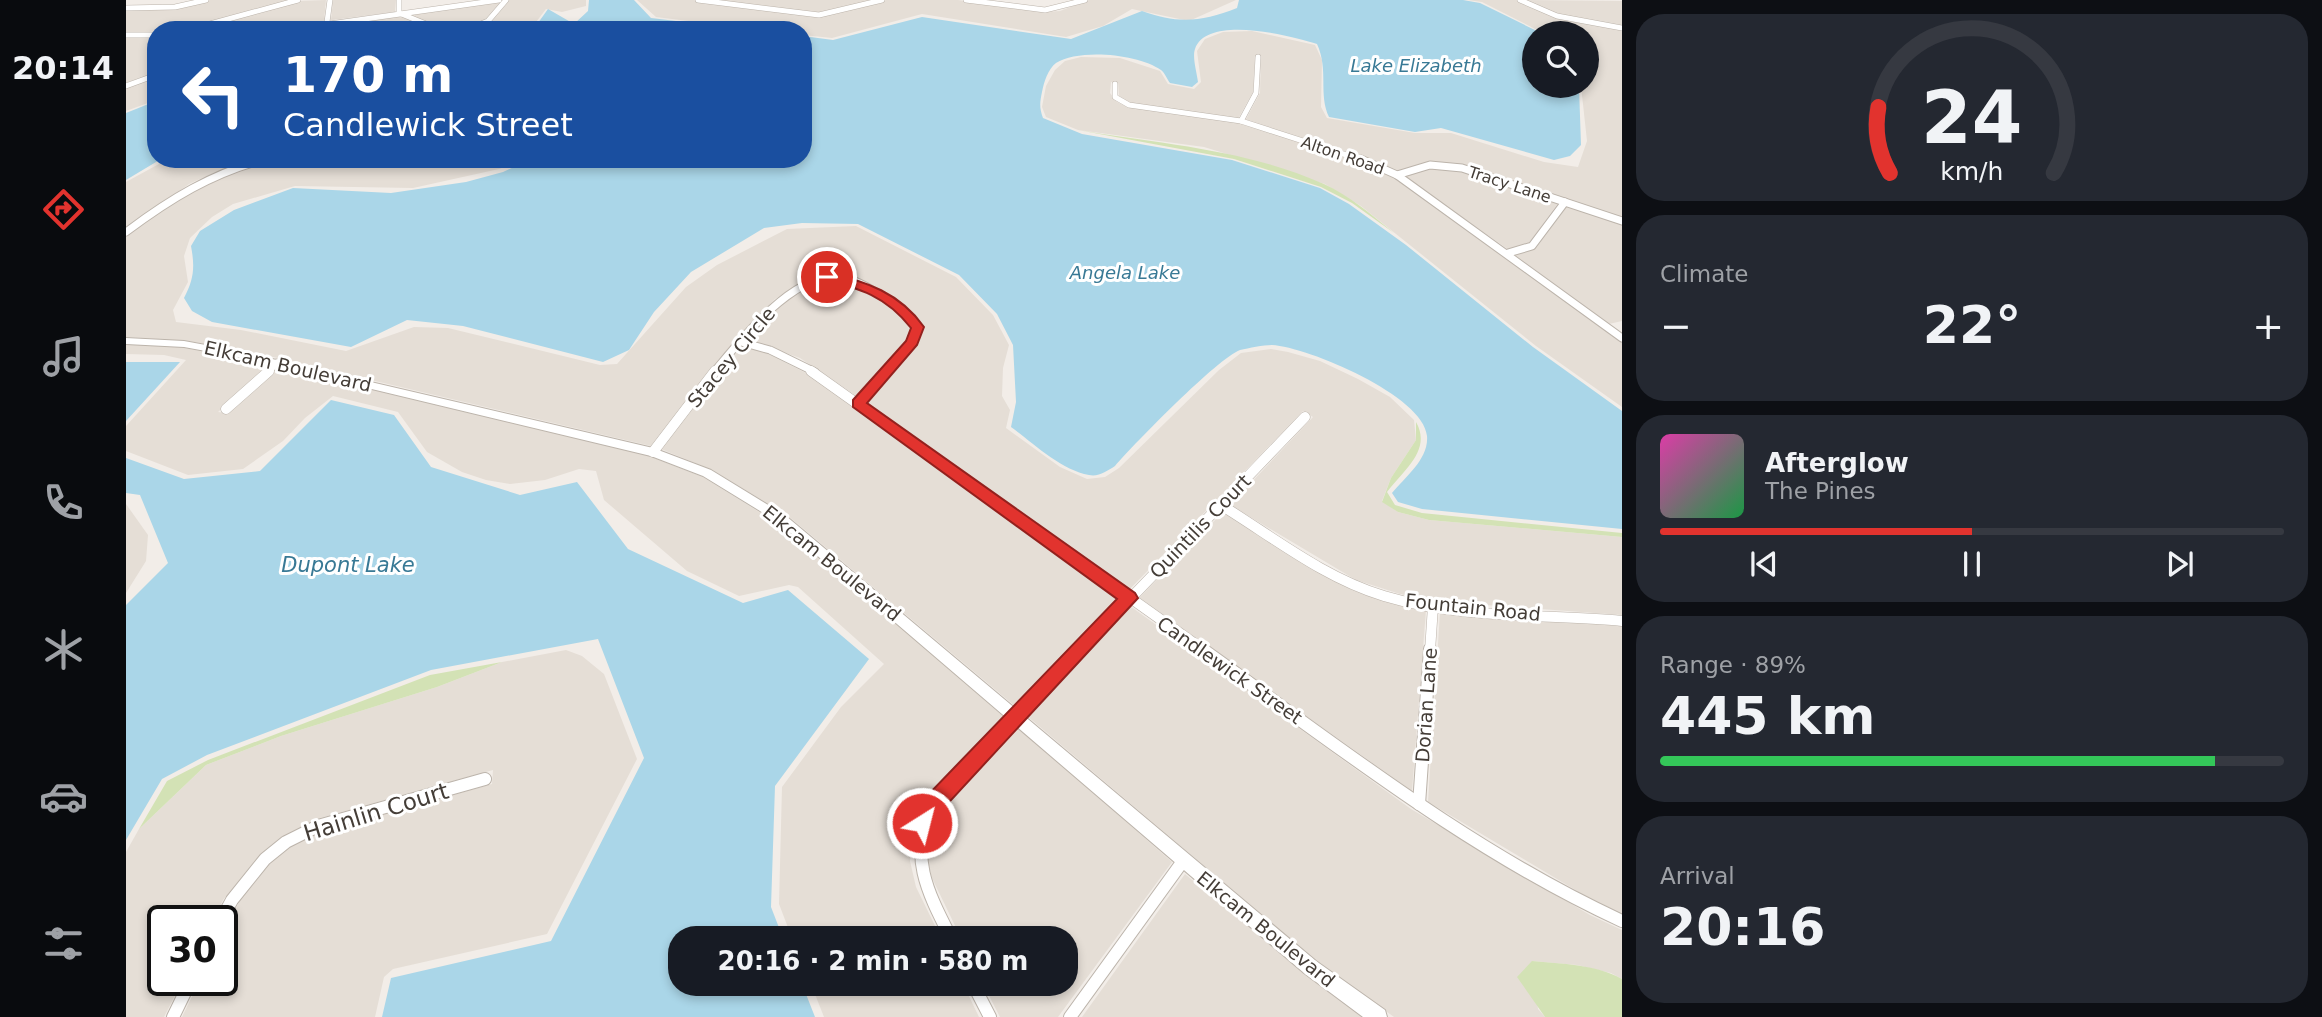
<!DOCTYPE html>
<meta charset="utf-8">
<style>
:root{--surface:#171b24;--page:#242831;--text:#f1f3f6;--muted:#9ea1a6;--line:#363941;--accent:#e2332e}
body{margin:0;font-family:"DejaVu Sans",sans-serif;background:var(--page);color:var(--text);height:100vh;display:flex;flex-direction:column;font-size:26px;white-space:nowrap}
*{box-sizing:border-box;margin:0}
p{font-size:23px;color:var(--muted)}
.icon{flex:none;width:38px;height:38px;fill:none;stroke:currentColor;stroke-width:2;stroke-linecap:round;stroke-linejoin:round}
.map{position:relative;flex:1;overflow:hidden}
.panel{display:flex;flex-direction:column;gap:14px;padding:14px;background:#0d0f14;width:700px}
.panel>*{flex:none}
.hud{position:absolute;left:21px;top:21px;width:665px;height:147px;border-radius:28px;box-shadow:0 4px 10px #0003;background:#1a4fa0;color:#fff;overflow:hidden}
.controls{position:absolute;left:1396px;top:21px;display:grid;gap:14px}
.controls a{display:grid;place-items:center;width:77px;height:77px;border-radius:50%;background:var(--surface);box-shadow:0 4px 10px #0003;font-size:35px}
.speed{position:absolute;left:21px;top:905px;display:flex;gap:14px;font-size:35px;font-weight:700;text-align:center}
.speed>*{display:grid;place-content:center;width:91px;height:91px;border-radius:50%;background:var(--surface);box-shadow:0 4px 10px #0003;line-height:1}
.speed .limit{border:4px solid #111;border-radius:10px;background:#fff;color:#111}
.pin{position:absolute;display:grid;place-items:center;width:60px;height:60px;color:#fff;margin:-30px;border:4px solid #fff;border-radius:50%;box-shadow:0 2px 7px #0007}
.me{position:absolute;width:77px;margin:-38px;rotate:36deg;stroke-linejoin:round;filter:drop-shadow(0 0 5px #0008)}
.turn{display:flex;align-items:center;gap:24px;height:147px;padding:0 21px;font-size:32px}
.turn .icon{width:91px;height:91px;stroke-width:2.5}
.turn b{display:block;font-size:49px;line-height:60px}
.big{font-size:52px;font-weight:800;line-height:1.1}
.panel .tile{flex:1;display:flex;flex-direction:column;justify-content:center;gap:10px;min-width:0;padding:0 24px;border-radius:28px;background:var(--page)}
.panel .dial{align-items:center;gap:0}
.dial svg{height:182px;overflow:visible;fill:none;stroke:var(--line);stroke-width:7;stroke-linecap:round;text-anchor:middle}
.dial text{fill:var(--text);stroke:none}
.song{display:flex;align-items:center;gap:21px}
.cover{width:84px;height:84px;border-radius:10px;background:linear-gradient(135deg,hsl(320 70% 55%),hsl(140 70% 35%))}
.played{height:7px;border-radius:4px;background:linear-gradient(90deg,var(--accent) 50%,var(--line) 50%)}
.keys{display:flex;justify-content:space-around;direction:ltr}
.heat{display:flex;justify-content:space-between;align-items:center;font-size:38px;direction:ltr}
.charge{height:10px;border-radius:5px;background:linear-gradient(90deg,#34c759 89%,var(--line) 0)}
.trip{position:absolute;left:542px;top:926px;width:410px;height:70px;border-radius:28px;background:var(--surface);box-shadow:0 4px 10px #0003;font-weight:800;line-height:70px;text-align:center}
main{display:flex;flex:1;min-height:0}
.menu{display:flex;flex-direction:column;width:126px;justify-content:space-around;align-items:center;background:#090b0e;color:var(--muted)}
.menu .icon{width:49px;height:49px}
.menu .selected{color:var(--accent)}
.menu b{font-size:32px;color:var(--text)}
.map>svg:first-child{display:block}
</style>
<main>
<nav class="menu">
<b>20:14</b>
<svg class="icon selected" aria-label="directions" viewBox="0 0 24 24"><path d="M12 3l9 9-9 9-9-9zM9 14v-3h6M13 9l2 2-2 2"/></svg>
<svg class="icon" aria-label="music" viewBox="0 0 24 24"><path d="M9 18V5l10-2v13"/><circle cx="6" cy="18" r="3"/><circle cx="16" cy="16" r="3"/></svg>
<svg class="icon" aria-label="phone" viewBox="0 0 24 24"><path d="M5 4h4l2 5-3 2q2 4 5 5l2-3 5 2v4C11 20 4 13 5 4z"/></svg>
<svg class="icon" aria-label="climate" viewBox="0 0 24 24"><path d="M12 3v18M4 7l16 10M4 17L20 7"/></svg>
<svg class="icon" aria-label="car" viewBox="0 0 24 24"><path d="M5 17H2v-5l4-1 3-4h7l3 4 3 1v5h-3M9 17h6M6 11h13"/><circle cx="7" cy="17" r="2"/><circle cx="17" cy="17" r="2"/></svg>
<svg class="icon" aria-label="filters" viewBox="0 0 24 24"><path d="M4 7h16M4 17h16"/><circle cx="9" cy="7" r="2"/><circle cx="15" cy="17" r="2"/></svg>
</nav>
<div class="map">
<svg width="1496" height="1017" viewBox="0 0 1496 1017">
<rect width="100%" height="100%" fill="#f2ede8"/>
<g fill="#e5ded6">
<polygon points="84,0 168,0 61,29 0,34 0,9 66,5"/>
<polygon points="200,0 198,21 156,30 66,30 173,1"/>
<polygon points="207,0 270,0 269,12 205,20"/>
<polygon points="383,0 460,0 460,6 436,12 420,9 404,30 347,30 365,22"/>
<polygon points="511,0 568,0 692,17 760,0 832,0 918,12 934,11 963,0 1110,0 1063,21 1006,9 977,26 940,37 796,14 706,38 677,35 677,30 635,30 530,17"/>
<polygon points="580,0 751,0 700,14"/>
<polygon points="1342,0 1391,0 1430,17 1496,29 1496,219 1320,164 1270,172 1119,121 1134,93 1135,56 1129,55 1127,92 1112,119 1005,104 993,96 992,82 985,82 984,93 991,102 1001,107 1113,123 1230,160 1268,176 1496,342 1496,407 1410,346 1235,206 1199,184 1078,147 952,130 920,117 916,107 920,86 929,70 939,61 955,57 994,58 1034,71 1042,84 1068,89 1075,82 1071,51 1079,39 1097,32 1126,31 1189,45 1196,60 1195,107 1201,118 1289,133 1325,133 1418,162 1452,167 1461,141 1455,86 1461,86 1461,33 1417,33 1356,2"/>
<polygon points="1397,0 1496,1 1496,27 1433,16"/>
<polygon points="377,1 359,21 338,29 317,28 279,13"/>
<polygon points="271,14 309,30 166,30"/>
<polygon points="0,36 30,36 30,73 0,83"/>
<polygon points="30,76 30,100 0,111 0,88"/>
<polygon points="42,159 133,159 87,173 63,184 0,229 0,182"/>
<polygon points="149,159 399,159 373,169 287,188 169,186 107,204 86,217 64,238 58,256 62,282 47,310 50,322 115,330 220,351 288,327 322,328 474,365 491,364 560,287 591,265 661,229 730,226 830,277 867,315 883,345 877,368 876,396 884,410 880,428 934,467 961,479 979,477 993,468 1093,370 1115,353 1145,349 1162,352 1194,361 1232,379 1264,397 1288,420 1290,440 1265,478 1256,501 1272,512 1303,520 1496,537 1496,615 1306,601 1274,594 1230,580 1104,505 1187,417 1177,411 1002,591 739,403 791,344 796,326 780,306 739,281 718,275 698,274 671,285 649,299 608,344 525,446 117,350 62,341 0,337 0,235 60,191 114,167"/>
<polygon points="1306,167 1336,170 1433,202 1402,244 1383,250 1277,176"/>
<polygon points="1442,205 1496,223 1496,321 1483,324 1389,255 1411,247"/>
<polygon points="701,279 732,286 772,310 786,328 782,341 732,397 674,358 622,340 657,302"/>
<polygon points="0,344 54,347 143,365 92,412 100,413 152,367 523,456 577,477 651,523 881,717 799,803 788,823 784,861 790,887 815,938 666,938 653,904 656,787 715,707 758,664 672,587 663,585 613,596 561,571 478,500 470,471 453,469 419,480 384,484 360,480 336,472 301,452 272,412 207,396 179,418 157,441 117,469 62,475 0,451 0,426 60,360 38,355 0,354"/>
<polygon points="616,346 640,353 688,377 994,599 890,707 661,515 586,470 535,449"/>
<polygon points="0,504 22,535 20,561 0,593"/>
<polygon points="1097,512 1225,589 1300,610 1286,791 1013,598"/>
<polygon points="1004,606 1285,809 1464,915 1496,930 1496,979 1485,973 1451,965 1406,961 1412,1009 1419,1017 1268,1017 1188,959 901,716"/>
<polygon points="1314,612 1496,626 1496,913 1466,900 1302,802"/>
<polygon points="440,650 456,656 478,674 511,759 421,934 267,969 258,977 249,1017 56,1017 74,980 96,980 96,936 114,900 145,863 162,848 192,833 366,784 367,770 194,818 159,836 135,854 97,900 87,920 37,920 37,980 57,980 38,1017 0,1017 0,852 13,829 80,765 155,736 311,687 376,662"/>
<polygon points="891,726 1046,862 932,1017 874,1017 857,984 940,984 940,938 835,938 806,878 800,856 803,825 811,811"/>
<polygon points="1059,874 1180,975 1237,1017 956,1017"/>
<polygon points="685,984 837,984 853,1017 698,1017"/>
</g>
<g fill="#d3e2b5">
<path d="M952,130C1035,144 1119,149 1198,184C1224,196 1246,215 1268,233L1226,203L1195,187L1108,159Z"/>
<path d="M1290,422C1306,450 1278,470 1261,492L1269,505L1296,513L1496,533V537L1303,520L1272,512L1256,502L1265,478L1290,440Z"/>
<polygon points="376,662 311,687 155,736 80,765 13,829 41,781 82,760 304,675"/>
<path d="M1406,961C1436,964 1469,964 1496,979V1017H1419L1391,977Z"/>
</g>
<g fill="#aad6e8">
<polygon points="463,0 508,0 525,18 625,30 407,30 422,9 448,24 462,11"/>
<path d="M1113,0H1337L1354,3L1415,33H1409V86L1453,87L1455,145L1444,156L1428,160L1315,128L1289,132L1203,117C1192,94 1203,70 1191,44C1166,36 1081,14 1069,49C1066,57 1071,73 1072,82L1066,87L1044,83C1041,79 1039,73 1035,70C1013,54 953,48 930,63C922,69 918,82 916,92C914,102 913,107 917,118L956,134L1106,160L1194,188L1223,204L1280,245L1407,347L1496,411V529L1296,509L1272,502L1266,493C1279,477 1303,459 1301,436C1298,396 1182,347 1146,345C1137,345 1123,348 1114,350C1092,358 1008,444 989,466C981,471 973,477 963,475C935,470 907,443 885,427L890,402L887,345L871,314L833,275L732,224L676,223L638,228L565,272L528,312L503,350L477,362L337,326L281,320L225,347L86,322L66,311L58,298C68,279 69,267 65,246L74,231L108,210L167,188L265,193L340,182L377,172L405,159H677V36L707,40L796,17L945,39L1016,11C1051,24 1076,22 1111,8Z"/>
<polygon points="30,101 30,159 35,159 0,180 0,113"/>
<polygon points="0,362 54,362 0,421"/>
<polygon points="205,400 268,415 305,467 394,495 451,482 502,549 617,603 662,590 743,659 649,786 645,907 657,938 555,938 555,984 676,984 689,1017 256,1017 265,978 425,941 518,758 472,639 305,670 81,755 36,779 0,840 0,605 42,563 14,495 0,493 0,458 58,479 134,471"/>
</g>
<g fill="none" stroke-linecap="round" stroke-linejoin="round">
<g stroke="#bcb4ab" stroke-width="6">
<g id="minor-far3">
<polyline points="273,0 273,13 315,30"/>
<polyline points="572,0 693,15 756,0"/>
<polyline points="840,0 919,10 959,0"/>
<polyline points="1394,0 1431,16 1496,28"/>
<polyline points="0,8 49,7 80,0"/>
<polyline points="201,22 204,0"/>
<polyline points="62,30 172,0"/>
<polyline points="161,30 373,0"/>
<polyline points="341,30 362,21 380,0"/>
<polyline points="0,35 30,35"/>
<polyline points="989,84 989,97 1003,105 1115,121 1239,161"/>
<polyline points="0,86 30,75"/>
<polyline points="1115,121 1130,93 1132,57"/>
<polyline points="133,161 141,159"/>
</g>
</g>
<g stroke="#bcb4ab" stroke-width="9">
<g id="minor-far2">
<polyline points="1235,159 1271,175 1496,338"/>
<polyline points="1271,175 1304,165 1336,168 1496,221"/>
<path d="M0,232C44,199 86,173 140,159"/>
<polyline points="1382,253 1406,246 1439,202"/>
<polyline points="615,342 644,350 689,372"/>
<polyline points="141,372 151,363"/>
<path d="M588,372C614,341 662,279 706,277C722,276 737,284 751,293C766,303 781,311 791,327L787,342L760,372"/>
</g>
</g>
<g stroke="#bcb4ab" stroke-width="11">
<g id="minor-far1">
<polyline points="685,371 1079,651"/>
<polyline points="732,403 761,371"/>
<polyline points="100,409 143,371"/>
<polyline points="527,452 589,371"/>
<path d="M1095,505C1147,537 1198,578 1258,596C1334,619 1417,614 1496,621"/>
<polyline points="954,651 1179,417"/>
<polyline points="1304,651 1307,606"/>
</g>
</g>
<g stroke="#bcb4ab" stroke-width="14">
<g id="minor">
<path d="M1076,649C1212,746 1344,851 1496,921"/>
<polyline points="1293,804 1304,649"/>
<polyline points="95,920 106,900 139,859 160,842 192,826 359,779"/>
<path d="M825,938C801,891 783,857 805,806L956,649"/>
<polyline points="847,984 864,1017"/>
<polyline points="47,1017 65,980"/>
<polyline points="944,1017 1057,861"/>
</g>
</g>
<g stroke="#bcb4ab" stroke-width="2">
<polygon id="tertiary" points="0,338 58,341 112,351 527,448 585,470 660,516 1190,961 1259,1010 1261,1017 1237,1017 1178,973 652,522 577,476 525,456 112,357 58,347 0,344"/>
</g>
<use href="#minor-far3" stroke="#fff" stroke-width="5"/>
<use href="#minor-far2" stroke="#fff" stroke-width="7"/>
<use href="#minor-far1" stroke="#fff" stroke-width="10"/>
<use href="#minor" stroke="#fff" stroke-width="12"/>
<use href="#tertiary" fill="#fff" fill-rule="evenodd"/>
</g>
<path fill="#e2332e" stroke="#93211e" stroke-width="2" d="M701,273C740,281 774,293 798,327L791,345L741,403L1009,593L1012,598L813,813L803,831L796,834L788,831L785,823L798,799L991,599L727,407V400L780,341L785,328C760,296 733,288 696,279V274Z"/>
<g text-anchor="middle" stroke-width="6" stroke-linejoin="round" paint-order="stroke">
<g font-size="16" fill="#443d37" stroke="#fff">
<text transform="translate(1217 155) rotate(19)" y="6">Alton Road</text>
<text transform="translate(1384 184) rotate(18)" y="6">Tracy Lane</text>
</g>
<g font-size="18" font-style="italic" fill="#387995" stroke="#fff">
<text x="1290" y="72">Lake Elizabeth</text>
<text x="999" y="279">Angela Lake</text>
</g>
<g font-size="19" fill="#443d37" stroke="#fff">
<text transform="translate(605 357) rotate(-50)" y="7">Stacey Circle</text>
<text transform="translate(162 366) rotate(13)" y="7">Elkcam Boulevard</text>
<text transform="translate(1074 526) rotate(-46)" y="7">Quintilis Court</text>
<text transform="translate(706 563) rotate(39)" y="7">Elkcam Boulevard</text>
<text transform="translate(1347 607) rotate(6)" y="7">Fountain Road</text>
<text transform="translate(1104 670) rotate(35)" y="7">Candlewick Street</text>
<text transform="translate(1300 705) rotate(-86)" y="7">Dorian Lane</text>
<text transform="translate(1140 929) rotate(39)" y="7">Elkcam Boulevard</text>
</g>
<g font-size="21" font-style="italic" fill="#387995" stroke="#fff">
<text x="222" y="572">Dupont Lake</text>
</g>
<g font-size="23" fill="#443d37" stroke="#fff">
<text transform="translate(250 812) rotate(-17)" y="8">Hainlin Court</text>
</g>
</g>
</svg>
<div class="controls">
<a><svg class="icon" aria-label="search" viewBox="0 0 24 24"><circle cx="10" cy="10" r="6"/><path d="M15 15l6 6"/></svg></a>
</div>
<div class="speed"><div class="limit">30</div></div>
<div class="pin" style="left:701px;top:277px;background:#d93025"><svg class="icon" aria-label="arrive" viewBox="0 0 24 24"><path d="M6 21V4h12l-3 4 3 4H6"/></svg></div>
<svg class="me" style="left:796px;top:823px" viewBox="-20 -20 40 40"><circle r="17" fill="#e2332e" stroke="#fff" stroke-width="3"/><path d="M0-11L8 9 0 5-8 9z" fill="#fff"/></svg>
<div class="trip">20:16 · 2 min · 580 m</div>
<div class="hud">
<div class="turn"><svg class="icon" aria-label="left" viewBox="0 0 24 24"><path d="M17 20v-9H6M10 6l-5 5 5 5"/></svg><div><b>170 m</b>Candlewick Street</div></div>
</div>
</div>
<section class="panel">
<div class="tile dial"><svg viewBox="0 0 100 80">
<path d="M14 69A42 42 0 1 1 86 69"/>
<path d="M14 69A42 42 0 0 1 9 40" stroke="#e2332e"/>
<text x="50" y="56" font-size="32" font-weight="700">24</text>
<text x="50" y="72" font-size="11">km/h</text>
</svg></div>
<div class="tile"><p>Climate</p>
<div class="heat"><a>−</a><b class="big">22°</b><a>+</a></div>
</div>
<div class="tile">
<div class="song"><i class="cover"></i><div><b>Afterglow</b><p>The Pines</p></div></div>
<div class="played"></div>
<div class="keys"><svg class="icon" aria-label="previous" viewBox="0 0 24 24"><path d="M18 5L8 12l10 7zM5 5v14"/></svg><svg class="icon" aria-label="pause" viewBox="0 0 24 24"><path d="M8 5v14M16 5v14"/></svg><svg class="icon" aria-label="next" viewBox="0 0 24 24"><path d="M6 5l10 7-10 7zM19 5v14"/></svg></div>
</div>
<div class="tile"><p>Range · 89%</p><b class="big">445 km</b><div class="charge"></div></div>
<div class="tile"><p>Arrival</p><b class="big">20:16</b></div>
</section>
</main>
